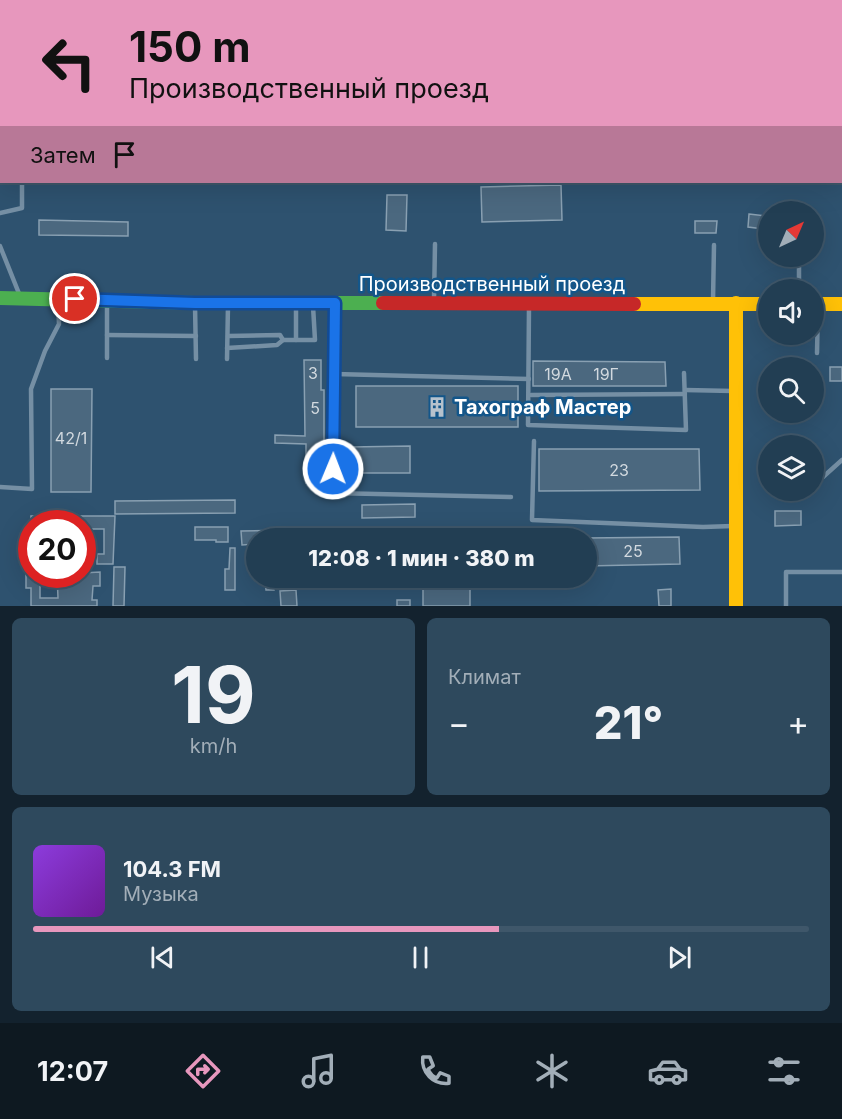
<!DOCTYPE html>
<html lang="ru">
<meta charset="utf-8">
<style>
:root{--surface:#223e53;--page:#2e495d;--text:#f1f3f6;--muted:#a2aeb8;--line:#3f576a;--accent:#e797bd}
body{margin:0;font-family:Inter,sans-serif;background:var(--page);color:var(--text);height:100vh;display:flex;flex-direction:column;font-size:22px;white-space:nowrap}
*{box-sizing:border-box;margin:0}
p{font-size:20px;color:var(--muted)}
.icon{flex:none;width:33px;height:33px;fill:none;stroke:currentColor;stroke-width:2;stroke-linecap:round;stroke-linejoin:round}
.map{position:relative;height:606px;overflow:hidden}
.sheet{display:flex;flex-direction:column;gap:12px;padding:12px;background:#13222e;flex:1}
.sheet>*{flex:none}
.top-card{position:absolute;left:0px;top:0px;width:843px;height:183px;box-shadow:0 6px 24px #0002,0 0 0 2px var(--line);background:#e797bd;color:#111;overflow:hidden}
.needle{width:39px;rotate:44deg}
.tools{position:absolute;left:758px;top:201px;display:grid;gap:12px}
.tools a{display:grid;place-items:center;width:66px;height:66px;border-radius:50%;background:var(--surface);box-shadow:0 6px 24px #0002,0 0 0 2px var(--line);font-size:30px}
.speed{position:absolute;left:18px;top:510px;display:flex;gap:12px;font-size:30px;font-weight:700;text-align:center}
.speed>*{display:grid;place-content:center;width:78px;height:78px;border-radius:50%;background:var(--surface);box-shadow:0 6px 24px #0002,0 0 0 2px var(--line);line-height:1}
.speed .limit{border:9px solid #d22;background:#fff;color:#111}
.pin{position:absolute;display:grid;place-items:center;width:51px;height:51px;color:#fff;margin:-26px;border:3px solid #fff;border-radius:50%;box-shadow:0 2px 6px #0007}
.me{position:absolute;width:66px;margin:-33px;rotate:1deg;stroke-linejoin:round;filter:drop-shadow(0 0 4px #0008)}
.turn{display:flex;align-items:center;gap:21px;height:126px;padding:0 30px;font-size:27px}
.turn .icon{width:78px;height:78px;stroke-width:2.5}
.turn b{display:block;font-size:42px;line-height:51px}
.then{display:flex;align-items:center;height:57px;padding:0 30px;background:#0003;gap:12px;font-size:22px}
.big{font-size:45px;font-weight:800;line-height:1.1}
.sheet .card{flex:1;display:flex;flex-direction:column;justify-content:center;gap:9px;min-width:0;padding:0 21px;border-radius:9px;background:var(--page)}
.sheet .dial{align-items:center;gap:0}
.dial b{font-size:78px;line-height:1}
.song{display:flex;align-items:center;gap:18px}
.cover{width:72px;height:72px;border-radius:9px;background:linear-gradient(135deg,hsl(270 70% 55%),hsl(280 70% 35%))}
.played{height:6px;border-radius:3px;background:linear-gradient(90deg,var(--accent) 60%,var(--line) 60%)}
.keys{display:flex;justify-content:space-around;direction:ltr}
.heat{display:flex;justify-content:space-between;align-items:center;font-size:33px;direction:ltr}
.sheet .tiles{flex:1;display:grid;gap:12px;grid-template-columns:1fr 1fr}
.card:last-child{grid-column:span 2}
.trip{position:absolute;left:246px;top:528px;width:351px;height:60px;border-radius:30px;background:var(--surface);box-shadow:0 6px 24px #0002,0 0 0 2px var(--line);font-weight:800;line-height:60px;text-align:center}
.dock{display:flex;height:96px;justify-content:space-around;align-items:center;background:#0e1921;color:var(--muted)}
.dock .icon{width:42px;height:42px}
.dock .current{color:var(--accent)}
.dock b{font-size:27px;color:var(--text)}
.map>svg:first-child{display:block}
</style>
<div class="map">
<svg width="842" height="606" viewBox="0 0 842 606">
<rect width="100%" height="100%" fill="#2e526f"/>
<g fill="#4b687f" stroke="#89a0b2" stroke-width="1.5">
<polygon points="561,185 562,220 482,222 481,187"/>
<polygon points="387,195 407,195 406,231 386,230"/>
<polygon points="749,214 766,216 765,229 748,227"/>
<polygon points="39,220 128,222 128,236 39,235"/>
<polygon points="695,221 717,221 716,233 695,233"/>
<polygon points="304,360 321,360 321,390 324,390 324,483 306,483 306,444 275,443 275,435 305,436"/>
<polygon points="533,361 665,362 666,386 533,386"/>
<rect x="830" y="367" width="12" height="14"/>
<rect x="356" y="386" width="162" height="41"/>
<polygon points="51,389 92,389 91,492 51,492"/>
<polygon points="410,446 410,473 352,473 351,447"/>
<polygon points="539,449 699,449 700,490 539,491"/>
<polygon points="235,500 235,513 115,514 115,501"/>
<polygon points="415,504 415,517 362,518 362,505"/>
<polygon points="775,511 801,511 801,525 775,526"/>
<polygon points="31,516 115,516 113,564 97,564 97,554 104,554 104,529 82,529 82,524 31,524"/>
<polygon points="195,527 228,527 228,542 216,542 216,540 195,540"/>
<polygon points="294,530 294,538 256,538 256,544 242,545 241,531"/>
<polygon points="679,537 680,564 586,566 586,538"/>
<polygon points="230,548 235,548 235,590 225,590 225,569 229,569"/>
<polygon points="114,567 125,567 124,606 113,606"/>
<polygon points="100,572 100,586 93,586 92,600 97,600 97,606 31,606 31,588 26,588 26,574 40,574 40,598 58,598 57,574 82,574 82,573"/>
<polygon points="265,578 274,578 274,590 266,590"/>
<polygon points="427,578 470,578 470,606 423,606 423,580 427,580"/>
<polygon points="671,589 671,606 659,606 658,590"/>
<polygon points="296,590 297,606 281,606 280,591"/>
<rect x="397" y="600" width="13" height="6"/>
</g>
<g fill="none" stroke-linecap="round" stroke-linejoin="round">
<g stroke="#758fa4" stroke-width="4.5">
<polyline points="0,11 2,11"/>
<polyline points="0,213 22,208 22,182"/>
<polyline points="0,246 20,296"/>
<polyline points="799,290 799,256"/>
<polyline points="434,300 435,244"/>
<polyline points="713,301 714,245"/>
<polyline points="195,305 196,359"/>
<polyline points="296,305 296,340"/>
<polyline points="335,306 332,493 511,497"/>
<polyline points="529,306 528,425 686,430 684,373"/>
<polyline points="107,335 196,336"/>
<polyline points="228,336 280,335 283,340"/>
<polyline points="227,348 277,345 283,340 315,340 313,306"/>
<polyline points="817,353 818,306"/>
<polyline points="107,358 107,302"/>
<polyline points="227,359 228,305"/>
<polyline points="335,374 529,379"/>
<polyline points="685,390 733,391"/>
<polyline points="531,395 685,394"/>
<polyline points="534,441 532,520 703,527 733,526"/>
<polyline points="813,486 842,460"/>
<polyline points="0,487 32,489 31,389 45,351 59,324 58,302"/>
<polyline points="800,497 807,490"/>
<polyline points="786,606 786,572 842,572"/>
</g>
<polyline stroke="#4caf50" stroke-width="14" points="0,298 195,303 383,303"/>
<g stroke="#ffc107" stroke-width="14">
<polyline points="736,303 736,606"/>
<polyline points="634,304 768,304"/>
<polyline points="813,304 842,304"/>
</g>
<polyline stroke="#c62828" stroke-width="14" points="383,303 634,304"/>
</g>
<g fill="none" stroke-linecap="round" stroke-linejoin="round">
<g stroke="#114b97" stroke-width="15">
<polyline id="route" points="75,299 195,303 335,303 333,469"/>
</g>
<use href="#route" stroke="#1a73e8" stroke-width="10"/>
</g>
<defs>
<g id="building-bare" transform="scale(1.62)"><path d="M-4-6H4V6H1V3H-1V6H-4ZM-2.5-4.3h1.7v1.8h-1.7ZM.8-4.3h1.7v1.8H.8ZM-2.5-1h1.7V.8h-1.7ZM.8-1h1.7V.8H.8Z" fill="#b6c2cd" stroke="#13568a" stroke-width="2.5" paint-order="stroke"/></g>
</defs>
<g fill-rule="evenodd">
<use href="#building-bare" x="437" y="407"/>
</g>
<g text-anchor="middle" stroke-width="5" stroke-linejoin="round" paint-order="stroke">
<g font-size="16" fill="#d2d9df">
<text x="313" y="379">3</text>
<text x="558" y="380">19А</text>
<text x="606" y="380">19Г</text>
<text x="315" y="414">5</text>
<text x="71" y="444">42/1</text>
<text x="619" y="476">23</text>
<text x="633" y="557">25</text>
</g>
<g font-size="20" fill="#fff" stroke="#13568a">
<text x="492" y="291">Производственный проезд</text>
</g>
<g font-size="20" font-weight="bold" fill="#fff" stroke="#13568a" text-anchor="start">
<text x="454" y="414">Тахограф Мастер</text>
</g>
</g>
</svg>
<div class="tools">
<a><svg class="needle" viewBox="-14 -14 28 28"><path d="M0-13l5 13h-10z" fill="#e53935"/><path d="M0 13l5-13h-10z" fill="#a2aeb8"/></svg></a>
<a><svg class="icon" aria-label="sound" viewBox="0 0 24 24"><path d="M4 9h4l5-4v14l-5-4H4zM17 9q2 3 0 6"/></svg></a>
<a><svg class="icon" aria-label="search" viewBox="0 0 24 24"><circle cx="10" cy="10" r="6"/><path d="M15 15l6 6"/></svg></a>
<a><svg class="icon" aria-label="layers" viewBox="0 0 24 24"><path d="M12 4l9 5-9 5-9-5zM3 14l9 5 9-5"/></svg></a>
</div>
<div class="speed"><div class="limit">20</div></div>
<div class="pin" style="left:75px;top:299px;background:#d93025"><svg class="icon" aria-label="arrive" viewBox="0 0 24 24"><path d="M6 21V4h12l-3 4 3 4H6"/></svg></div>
<svg class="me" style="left:333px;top:469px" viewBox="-20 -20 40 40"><circle r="17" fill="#1a73e8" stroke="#fff" stroke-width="3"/><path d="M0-11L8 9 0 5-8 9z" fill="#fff"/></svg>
<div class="trip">12:08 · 1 мин · 380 m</div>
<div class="top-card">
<div class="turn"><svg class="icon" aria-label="left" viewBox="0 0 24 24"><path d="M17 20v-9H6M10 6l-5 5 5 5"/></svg><div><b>150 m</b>Производственный проезд</div></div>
<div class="then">Затем<svg class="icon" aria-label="arrive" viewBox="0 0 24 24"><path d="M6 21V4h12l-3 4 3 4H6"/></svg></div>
</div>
</div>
<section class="sheet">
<div class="tiles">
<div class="card dial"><b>19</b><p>km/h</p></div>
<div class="card"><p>Климат</p>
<div class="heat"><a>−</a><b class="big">21°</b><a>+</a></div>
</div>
<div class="card">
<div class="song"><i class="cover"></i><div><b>104.3 FM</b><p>Музыка</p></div></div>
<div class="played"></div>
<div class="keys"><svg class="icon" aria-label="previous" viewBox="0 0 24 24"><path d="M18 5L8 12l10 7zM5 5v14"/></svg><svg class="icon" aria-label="pause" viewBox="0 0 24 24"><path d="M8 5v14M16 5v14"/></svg><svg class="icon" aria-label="next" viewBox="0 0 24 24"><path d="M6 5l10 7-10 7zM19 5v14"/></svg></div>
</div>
</div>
</section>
<nav class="dock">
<b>12:07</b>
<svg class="icon current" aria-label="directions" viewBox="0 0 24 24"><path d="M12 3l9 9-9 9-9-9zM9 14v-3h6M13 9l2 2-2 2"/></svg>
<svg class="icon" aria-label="music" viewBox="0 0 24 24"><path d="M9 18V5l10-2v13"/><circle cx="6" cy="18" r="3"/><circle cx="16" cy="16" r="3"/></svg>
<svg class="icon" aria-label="phone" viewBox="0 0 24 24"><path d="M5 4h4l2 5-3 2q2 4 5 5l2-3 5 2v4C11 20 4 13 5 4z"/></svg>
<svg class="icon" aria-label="climate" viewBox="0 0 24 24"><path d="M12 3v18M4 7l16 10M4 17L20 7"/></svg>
<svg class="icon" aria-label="car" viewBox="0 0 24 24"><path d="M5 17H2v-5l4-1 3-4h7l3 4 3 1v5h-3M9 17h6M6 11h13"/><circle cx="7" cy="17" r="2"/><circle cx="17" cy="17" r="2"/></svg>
<svg class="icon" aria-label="filters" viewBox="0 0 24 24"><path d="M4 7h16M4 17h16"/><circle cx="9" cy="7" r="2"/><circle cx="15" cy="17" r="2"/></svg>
</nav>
